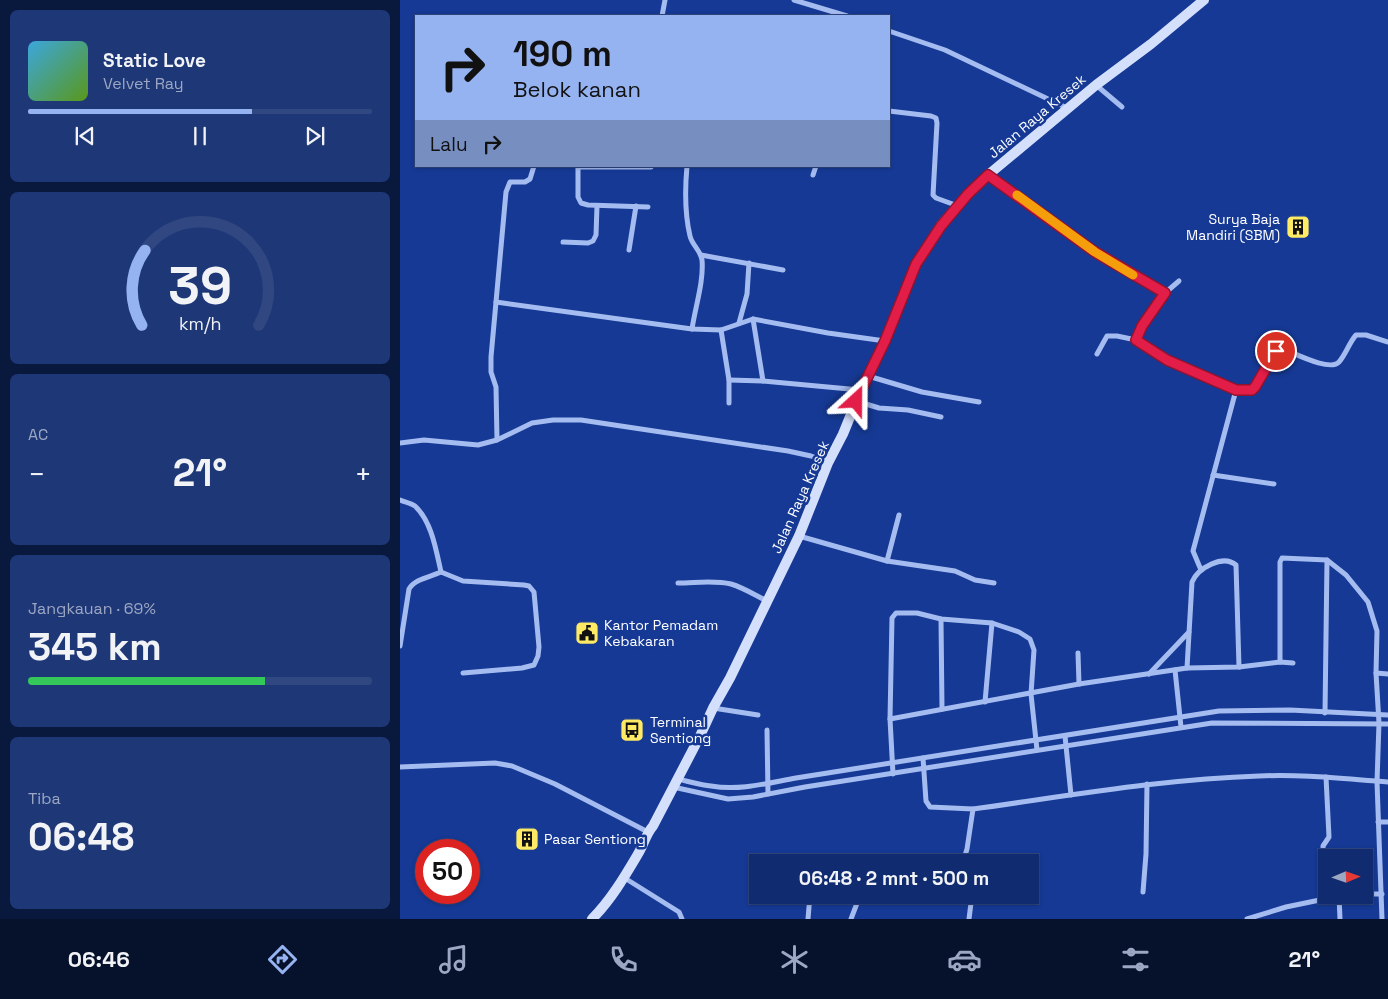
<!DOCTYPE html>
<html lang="id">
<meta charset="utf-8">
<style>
:root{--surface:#102b6f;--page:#1e3777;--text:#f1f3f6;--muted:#9ca7c3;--line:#304782;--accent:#95b2f1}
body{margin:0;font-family:"Space Grotesk",sans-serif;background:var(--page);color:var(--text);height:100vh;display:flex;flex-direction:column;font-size:19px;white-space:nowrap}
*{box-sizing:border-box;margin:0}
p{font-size:16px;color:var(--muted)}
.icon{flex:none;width:28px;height:28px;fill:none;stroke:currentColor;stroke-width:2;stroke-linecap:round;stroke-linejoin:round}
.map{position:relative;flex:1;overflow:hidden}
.details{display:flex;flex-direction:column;gap:10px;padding:10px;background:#09183d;width:400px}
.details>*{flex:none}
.hud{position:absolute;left:15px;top:15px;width:475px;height:152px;border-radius:0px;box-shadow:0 1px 4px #0004,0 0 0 1px var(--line);background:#95b2f1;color:#111;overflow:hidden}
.needle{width:32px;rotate:88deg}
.controls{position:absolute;left:918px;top:849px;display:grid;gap:10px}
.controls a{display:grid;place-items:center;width:55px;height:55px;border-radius:0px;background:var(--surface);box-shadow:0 1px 4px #0004,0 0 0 1px var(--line);font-size:25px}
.speed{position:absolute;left:15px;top:839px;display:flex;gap:10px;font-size:25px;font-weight:700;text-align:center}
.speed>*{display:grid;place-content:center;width:65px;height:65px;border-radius:50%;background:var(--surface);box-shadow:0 1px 4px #0004,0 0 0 1px var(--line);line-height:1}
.speed .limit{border:8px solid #d22;background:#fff;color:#111}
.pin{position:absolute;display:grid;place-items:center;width:42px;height:42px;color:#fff;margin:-21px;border:2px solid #fff;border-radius:50%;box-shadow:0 1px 5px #0007}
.me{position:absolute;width:55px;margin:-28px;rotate:24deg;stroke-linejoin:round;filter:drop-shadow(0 0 4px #0008)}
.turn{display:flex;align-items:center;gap:18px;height:105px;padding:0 15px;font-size:22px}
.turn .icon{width:65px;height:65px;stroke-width:2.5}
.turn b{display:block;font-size:35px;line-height:42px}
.then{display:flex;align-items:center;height:48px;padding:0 15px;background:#0003;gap:10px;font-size:19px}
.big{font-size:38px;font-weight:600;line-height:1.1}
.details .widget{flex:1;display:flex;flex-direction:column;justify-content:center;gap:8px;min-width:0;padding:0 18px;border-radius:8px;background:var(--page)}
.details .dial{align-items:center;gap:0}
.dial svg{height:130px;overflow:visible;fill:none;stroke:var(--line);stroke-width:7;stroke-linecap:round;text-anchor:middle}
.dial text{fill:var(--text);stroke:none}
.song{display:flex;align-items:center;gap:15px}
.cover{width:60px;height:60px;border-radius:8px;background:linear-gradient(135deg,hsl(200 70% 55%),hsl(90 70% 35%))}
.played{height:5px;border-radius:2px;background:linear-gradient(90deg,var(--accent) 65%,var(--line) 65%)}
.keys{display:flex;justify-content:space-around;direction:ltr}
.heat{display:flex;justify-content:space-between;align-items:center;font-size:28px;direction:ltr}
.charge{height:8px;border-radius:4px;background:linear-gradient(90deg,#34c759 69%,var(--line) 0)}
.trip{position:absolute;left:349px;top:854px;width:290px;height:50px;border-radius:0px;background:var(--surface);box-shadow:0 1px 4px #0004,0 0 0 1px var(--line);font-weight:600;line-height:50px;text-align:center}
.tabs{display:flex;height:80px;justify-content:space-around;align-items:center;background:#06112c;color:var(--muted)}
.tabs .icon{width:35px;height:35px}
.tabs .active{color:var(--accent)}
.tabs b{font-size:22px;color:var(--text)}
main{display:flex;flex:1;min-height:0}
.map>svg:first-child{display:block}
</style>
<main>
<section class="details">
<div class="widget">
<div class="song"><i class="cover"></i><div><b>Static Love</b><p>Velvet Ray</p></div></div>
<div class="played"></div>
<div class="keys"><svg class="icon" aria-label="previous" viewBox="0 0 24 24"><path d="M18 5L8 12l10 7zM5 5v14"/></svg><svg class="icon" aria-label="pause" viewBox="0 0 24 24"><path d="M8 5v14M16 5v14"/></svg><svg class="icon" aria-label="next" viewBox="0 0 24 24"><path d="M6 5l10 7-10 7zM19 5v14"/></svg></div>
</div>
<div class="widget dial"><svg viewBox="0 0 100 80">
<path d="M14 69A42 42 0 1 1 86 69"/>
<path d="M14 69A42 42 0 0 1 16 23" stroke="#95b2f1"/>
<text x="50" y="56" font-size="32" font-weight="700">39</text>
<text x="50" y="72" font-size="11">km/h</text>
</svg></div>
<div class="widget"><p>AC</p>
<div class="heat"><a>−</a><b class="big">21°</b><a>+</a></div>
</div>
<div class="widget"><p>Jangkauan · 69%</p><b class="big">345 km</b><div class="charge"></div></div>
<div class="widget"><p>Tiba</p><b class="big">06:48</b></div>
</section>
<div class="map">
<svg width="988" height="919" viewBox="0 0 988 919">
<rect width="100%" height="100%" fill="#153994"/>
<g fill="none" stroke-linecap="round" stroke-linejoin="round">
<g stroke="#a5bcf1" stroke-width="5">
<polyline points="394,0 447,16"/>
<polyline points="262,16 265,0"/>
<polyline points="489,31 545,50 667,108"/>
<polyline points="696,85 722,107"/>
<polyline points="489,111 531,116 536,118 537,123 533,195 536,198 558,206"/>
<polyline points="178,166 178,197 181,203 188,205 248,207"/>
<path d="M287,166C285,188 285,215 290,236C292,245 301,251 302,260C304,281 295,308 292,329L321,330L353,319L428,333L485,341"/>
<polyline points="178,167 251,167"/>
<polyline points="413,175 416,166"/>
<path d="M589,175L695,252L765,293L742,326L736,340L767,360L836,390H852L855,387L876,351L883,349C894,353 930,372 939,362C946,354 949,343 956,335H966L988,342"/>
<polyline points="163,242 188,243 193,241 196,235 197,206"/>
<polyline points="229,250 236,206"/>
<polyline points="301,255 383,270"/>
<polyline points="765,293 779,281"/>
<polyline points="96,302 292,329"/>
<polyline points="353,319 363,381"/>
<polyline points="339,323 347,294 349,263"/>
<polyline points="321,330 329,380 329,403"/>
<polyline points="697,354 707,336 717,336 736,340"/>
<polyline points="468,376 522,392 579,402"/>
<polyline points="329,380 363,381 460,390"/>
<polyline points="456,401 479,408 508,410 541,417"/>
<polyline points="97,440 96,387 91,372 91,357 106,192 110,182 125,182 130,179 134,166"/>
<polyline points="0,443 24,440 78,445 97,440 132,423 153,420 181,420 388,451 411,456 428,462"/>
<polyline points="813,475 874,484"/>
<path d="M0,500C5,502 11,503 15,506C32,522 36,550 41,572L63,581L124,585L129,586L134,592L139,647L138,656L134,665L122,668L63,673"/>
<polyline points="399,536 487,561 555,571 575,580 594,583"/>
<polyline points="487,561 499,515"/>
<polyline points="801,570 793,551 836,390"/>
<path d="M278,583C295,583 314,580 331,584C344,588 355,595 367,601"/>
<polyline points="541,619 542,709"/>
<path d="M0,646L9,589C15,579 30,577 41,572"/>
<polyline points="678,653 679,684"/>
<polyline points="880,662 880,562 882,558 927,560 946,575 968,602 977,631 976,673 979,723 977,782 982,919"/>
<path d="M787,668L792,582C798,568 823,554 836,565L839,667"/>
<polyline points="775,670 781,727"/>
<polyline points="976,673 988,674"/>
<polyline points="749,674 789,632"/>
<polyline points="585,702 592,623"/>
<polyline points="313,708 358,715"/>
<polyline points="925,713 927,560"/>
<polyline points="490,719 679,684 787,668 839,667 880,662 893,663"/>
<polyline points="367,730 368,794"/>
<polyline points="665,736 671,795"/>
<polyline points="523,758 526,801 530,807 573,809 567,849 563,862"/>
<polyline points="0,767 95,763 112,766 155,784 248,832"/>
<polyline points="493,774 490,719 492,618 496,613 517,613 541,619 592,623 619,632 630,639 634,650 631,694 637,750"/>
<path d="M277,779C288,781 300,785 311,786C340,791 368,783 396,778L819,711L890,710L988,715"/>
<polyline points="273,787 328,799 353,797 405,787 812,723 988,724"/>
<path d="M573,809C668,796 763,779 859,776C903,774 945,779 988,782"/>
<polyline points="978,822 988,822"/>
<polyline points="223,877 279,912 282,919"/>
<polyline points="743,892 746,854 747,784"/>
<polyline points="964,894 982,894"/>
<polyline points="427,895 431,895"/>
<polyline points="924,899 923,846 929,837 926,777"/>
<polyline points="408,919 410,895"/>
<polyline points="451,919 459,898"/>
<polyline points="569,919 572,895"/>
<polyline points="847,919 886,907 939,896"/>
<polyline points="940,919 939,896 952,895"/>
</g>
<path stroke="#d4dffc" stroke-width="10" d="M192,919C211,900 225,876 238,854C244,844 246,834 253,826L300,736L313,708L330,678L399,536L428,463L443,434L461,390L485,341L516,264L541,225L568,194L588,175L696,85L751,44L804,0"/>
</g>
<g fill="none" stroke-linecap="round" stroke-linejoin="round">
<g stroke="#92132f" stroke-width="12">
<polyline id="route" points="456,401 485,341 516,264 541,226 568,194 588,175 695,252 765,293 742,326 736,340 767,360 836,390 852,390 855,387 876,351"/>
</g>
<use href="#route" stroke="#e11d48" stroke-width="9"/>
<polyline stroke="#f59e0b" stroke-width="9" points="617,195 695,252 733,275"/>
</g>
<defs>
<g id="building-square" transform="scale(1.25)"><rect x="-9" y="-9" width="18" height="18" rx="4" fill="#ffea65" stroke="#153994"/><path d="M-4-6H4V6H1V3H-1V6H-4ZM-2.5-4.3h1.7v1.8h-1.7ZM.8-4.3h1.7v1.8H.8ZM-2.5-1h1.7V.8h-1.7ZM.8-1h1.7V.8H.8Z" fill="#111"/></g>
<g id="civic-square" transform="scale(1.25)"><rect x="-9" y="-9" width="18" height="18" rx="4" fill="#ffea65" stroke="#153994"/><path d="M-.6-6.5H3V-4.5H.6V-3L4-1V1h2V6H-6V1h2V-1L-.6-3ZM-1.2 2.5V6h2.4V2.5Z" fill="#111"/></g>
<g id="bus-square" transform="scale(1.25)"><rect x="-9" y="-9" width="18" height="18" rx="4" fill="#ffea65" stroke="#153994"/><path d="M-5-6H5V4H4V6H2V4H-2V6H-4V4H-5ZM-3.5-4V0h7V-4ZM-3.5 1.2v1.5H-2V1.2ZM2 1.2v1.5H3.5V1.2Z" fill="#111"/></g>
</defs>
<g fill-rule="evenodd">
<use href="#building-square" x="898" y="227"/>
<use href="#civic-square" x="187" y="633"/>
<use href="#bus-square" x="232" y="730"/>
<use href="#building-square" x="127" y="839"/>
</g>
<g text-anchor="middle" stroke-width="5" stroke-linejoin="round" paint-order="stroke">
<g font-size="14" fill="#fff" stroke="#153994">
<text transform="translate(637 116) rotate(-40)" y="5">Jalan Raya Kresek</text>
<text transform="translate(400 497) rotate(-66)" y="5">Jalan Raya Kresek</text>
</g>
<g font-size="14" fill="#fff" stroke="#153994" text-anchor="start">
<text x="880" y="224" text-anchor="end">Surya Baja<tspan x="880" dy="16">Mandiri (SBM)</tspan></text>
<text x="204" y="630">Kantor Pemadam<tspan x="204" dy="16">Kebakaran</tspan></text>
<text x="250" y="727">Terminal<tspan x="250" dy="16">Sentiong</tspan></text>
<text x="144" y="844">Pasar Sentiong</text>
</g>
</g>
</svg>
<div class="controls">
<a><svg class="needle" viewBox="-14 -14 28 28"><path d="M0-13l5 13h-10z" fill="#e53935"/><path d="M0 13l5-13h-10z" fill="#9ca7c3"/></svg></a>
</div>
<div class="speed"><div class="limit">50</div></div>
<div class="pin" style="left:876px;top:351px;background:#d93025"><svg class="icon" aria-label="arrive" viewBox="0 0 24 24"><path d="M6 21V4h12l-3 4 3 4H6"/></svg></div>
<svg class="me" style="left:456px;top:401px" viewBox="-20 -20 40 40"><path d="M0-17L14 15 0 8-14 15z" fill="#e11d48" stroke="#fff" stroke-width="4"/></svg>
<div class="trip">06:48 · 2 mnt · 500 m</div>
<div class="hud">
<div class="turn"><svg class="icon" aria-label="right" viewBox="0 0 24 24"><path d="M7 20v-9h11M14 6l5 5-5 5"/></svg><div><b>190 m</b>Belok kanan</div></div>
<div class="then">Lalu<svg class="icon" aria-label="right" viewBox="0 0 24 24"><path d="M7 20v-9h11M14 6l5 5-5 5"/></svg></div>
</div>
</div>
</main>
<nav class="tabs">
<b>06:46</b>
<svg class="icon active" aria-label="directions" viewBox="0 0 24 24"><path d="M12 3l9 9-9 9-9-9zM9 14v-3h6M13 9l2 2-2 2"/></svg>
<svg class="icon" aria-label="music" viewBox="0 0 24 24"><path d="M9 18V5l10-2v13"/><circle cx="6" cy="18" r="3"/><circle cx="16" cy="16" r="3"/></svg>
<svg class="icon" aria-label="phone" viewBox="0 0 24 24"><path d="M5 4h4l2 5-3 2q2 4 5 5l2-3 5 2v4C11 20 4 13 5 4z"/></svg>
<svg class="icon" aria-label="climate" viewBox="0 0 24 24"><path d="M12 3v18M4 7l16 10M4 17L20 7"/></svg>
<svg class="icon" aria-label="car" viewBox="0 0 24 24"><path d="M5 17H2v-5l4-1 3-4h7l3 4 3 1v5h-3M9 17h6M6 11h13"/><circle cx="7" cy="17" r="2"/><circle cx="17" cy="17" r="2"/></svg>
<svg class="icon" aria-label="filters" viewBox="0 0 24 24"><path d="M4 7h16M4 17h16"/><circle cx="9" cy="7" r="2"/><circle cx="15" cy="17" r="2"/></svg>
<b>21°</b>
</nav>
